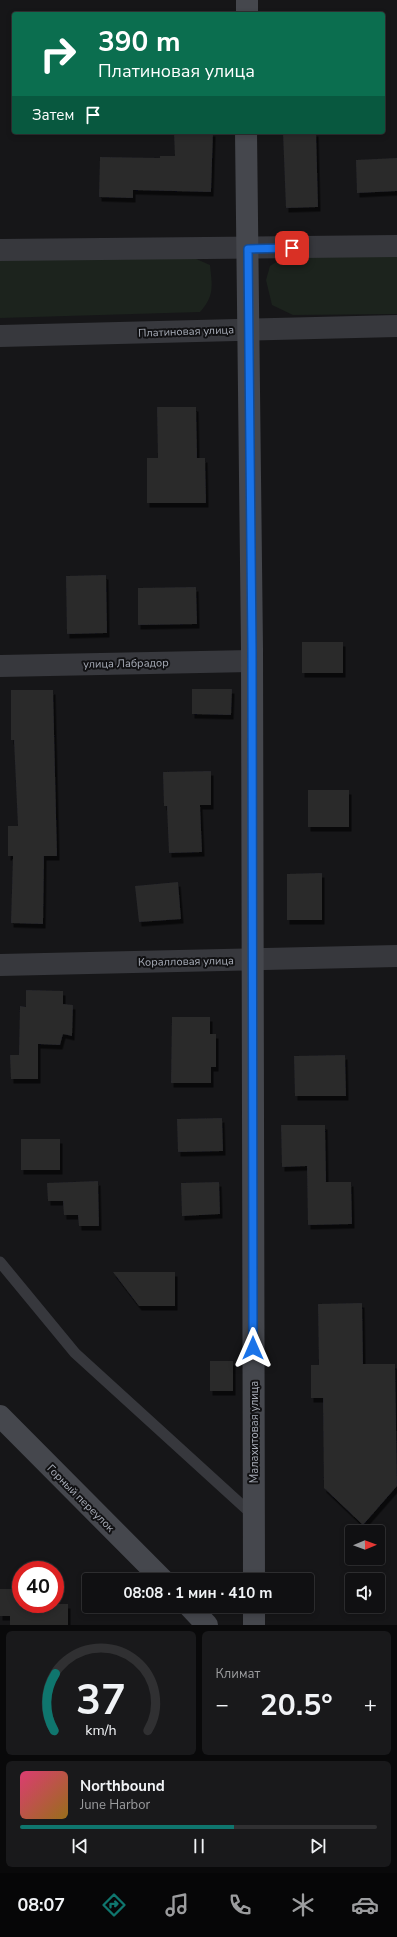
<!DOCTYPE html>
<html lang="ru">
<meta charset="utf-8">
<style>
:root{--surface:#101012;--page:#19191b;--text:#f1f3f6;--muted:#9c9d9f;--line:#303032;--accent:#0f766e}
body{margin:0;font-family:"Nunito Sans",sans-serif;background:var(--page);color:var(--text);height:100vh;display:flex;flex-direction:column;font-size:15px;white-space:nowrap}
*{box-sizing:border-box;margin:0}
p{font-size:13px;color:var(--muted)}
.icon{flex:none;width:22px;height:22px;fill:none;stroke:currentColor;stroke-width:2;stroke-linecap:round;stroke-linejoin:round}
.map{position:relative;height:1625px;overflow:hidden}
.drawer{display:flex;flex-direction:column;gap:6px;padding:6px;background:#09090a;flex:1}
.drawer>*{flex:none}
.hud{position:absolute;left:12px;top:12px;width:373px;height:122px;border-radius:4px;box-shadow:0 2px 6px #0003,0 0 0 1px var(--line);background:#0b6e4f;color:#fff;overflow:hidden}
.needle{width:26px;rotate:89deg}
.controls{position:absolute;left:345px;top:1525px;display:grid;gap:8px}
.controls a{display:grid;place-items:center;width:40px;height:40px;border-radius:4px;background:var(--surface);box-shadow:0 2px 6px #0003,0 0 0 1px var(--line);font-size:20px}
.speed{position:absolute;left:12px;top:1561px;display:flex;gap:8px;font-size:20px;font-weight:700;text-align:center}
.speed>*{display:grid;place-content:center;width:52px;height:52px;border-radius:50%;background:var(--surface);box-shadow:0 2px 6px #0003,0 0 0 1px var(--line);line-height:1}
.speed .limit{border:6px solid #d22;background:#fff;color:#111}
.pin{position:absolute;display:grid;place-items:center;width:34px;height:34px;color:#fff;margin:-17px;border-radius:8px;box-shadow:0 2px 6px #0006}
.me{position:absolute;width:44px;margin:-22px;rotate:0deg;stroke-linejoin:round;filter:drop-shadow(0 0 3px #0008)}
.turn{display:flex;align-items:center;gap:14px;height:84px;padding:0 20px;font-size:18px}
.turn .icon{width:52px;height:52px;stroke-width:2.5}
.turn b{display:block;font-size:28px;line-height:34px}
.then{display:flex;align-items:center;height:38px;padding:0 20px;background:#0003;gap:8px;font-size:15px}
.big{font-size:30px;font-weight:700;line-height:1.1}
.drawer .card{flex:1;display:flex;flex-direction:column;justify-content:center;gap:6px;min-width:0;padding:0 14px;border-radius:6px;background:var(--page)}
.drawer .dial{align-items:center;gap:0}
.dial svg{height:104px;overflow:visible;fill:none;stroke:var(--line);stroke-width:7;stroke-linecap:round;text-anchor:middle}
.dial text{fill:var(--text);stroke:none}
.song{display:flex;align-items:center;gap:12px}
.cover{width:48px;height:48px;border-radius:6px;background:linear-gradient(135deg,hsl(340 70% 55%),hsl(40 70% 35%))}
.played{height:4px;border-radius:2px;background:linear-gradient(90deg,var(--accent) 60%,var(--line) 60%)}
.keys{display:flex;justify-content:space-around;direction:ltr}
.heat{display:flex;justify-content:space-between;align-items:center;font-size:22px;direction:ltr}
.drawer .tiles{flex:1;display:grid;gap:6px;grid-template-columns:1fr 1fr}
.card:last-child{grid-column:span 2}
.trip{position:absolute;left:82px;top:1573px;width:232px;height:40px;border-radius:4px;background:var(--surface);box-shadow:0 2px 6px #0003,0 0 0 1px var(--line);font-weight:700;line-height:40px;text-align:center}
.tab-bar{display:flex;height:64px;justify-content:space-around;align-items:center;background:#060607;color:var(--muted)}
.tab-bar .icon{width:28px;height:28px}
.tab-bar .on{color:var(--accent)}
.tab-bar b{font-size:18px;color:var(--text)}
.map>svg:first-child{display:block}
</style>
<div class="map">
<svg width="397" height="1625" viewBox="0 0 397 1625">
<defs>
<filter id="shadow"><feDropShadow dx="2.5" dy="4.5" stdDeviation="0" flood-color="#0009"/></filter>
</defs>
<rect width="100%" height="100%" fill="#161618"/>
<g fill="#1c231d">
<polygon points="286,256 397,256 397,314 293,315 272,305 266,280 270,266"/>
<path d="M194,258L210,265C212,286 215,295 200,312L0,318V260Z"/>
</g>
<g fill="#29292c" filter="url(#shadow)">
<polygon points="174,132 213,132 211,192 133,190 133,198 99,197 100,157 160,158 160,156 175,156"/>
<polygon points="283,132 316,132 318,207 286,208"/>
<polygon points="397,158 397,191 357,193 356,160"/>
<polygon points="157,407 196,407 197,458 205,458 206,503 147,503 147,458 158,458"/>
<polygon points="106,575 107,633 67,634 66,576"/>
<polygon points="196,587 197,624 138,625 138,588"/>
<rect x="302" y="642" width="41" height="31"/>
<polygon points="192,689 232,689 231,715 192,714"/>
<polygon points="11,690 53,690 57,856 44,856 43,924 11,923 13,856 8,856 8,826 18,826 14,740 11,740"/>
<polygon points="211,771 211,805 200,805 202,852 169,853 167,806 164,806 163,772"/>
<rect x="308" y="790" width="41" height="37"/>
<polygon points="322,873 322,920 287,920 287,874"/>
<polygon points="178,882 181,919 139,922 135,886"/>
<polygon points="26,990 63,991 63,1004 73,1005 72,1036 63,1034 60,1045 38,1044 38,1079 11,1079 10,1055 19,1055 20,1006 26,1007"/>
<polygon points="172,1017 210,1017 210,1034 216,1034 216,1067 211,1067 211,1083 171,1083"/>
<polygon points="345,1055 346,1096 295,1096 294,1056"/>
<polygon points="222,1118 223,1151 178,1152 177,1119"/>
<polygon points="281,1125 325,1125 326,1182 351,1182 352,1224 308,1225 307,1166 282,1167"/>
<rect x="21" y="1139" width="39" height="31"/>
<polygon points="98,1181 99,1226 79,1226 78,1215 64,1215 63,1201 48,1201 47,1183"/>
<polygon points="219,1182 220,1214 182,1216 181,1183"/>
<polygon points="113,1272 175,1272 175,1306 139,1306"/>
<polygon points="362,1303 363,1364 395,1364 397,1486 363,1525 324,1488 323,1398 311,1398 311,1365 319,1365 318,1304"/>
<rect x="210" y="1361" width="23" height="30"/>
<polygon points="0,1589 21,1589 21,1604 68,1604 68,1625 10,1625 10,1616 0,1616"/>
</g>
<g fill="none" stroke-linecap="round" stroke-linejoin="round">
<polyline stroke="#37383d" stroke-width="11" points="0,1262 75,1353 254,1516"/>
<g stroke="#37383d" stroke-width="22">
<polyline points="0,250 397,246"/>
<polyline points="0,336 397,326"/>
<polyline points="0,666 251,661"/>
<polyline points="0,965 397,956"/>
</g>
<g stroke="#45474d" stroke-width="22">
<polyline points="247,14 247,0"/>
<polyline points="246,132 252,649 254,1580"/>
<polyline points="0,1416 163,1580"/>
<polyline points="189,1606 207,1625"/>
<polyline points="254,1625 254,1606"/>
</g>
</g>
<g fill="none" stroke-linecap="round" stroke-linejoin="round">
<g stroke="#114b97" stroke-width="10">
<polyline id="route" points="253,1348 252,649 248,249 292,248"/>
</g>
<use href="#route" stroke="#1a73e8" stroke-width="7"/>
</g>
<g text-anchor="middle" stroke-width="4" stroke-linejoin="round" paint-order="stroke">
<g font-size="11" fill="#a8adb8" stroke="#111113">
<text transform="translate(186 331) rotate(-2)" y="4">Платиновая улица</text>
<text transform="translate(126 663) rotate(-1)" y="4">улица Лабрадор</text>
<text transform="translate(186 961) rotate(-1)" y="4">Коралловая улица</text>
<text transform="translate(254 1432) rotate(-90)" y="4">Малахитовая улица</text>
<text transform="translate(81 1498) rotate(45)" y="4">Горный переулок</text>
</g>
</g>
</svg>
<div class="controls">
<a><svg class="needle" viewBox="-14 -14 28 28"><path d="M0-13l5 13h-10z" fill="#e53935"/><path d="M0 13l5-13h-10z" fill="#9c9d9f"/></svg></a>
<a><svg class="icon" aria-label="sound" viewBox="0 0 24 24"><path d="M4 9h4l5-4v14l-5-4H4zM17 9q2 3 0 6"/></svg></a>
</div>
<div class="speed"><div class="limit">40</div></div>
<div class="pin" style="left:292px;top:248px;background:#d93025"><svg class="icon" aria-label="arrive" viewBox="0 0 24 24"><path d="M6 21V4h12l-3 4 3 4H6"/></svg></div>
<svg class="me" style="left:253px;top:1348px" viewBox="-20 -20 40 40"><path d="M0-17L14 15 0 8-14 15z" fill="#1a73e8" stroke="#fff" stroke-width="4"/></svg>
<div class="trip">08:08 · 1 мин · 410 m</div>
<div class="hud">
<div class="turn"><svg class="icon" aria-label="right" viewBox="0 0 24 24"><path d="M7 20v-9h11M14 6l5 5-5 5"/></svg><div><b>390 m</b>Платиновая улица</div></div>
<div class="then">Затем<svg class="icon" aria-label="arrive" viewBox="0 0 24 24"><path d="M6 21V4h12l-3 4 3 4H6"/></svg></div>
</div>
</div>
<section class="drawer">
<div class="tiles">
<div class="card dial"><svg viewBox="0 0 100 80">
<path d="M14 69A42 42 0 1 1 86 69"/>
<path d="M14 69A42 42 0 0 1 15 25" stroke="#0f766e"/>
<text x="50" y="56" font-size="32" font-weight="700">37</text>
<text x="50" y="72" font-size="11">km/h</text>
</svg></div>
<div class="card"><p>Климат</p>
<div class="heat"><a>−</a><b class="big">20.5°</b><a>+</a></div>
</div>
<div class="card">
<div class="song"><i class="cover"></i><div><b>Northbound</b><p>June Harbor</p></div></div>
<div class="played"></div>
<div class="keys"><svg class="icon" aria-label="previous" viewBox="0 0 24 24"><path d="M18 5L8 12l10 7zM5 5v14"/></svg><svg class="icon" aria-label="pause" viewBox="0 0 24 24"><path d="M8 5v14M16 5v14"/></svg><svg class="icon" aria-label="next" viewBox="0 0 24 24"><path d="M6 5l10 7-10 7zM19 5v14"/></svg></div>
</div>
</div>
</section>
<nav class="tab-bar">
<b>08:07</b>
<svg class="icon on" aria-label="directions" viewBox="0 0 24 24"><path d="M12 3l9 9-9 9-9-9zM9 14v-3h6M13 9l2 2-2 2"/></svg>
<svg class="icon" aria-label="music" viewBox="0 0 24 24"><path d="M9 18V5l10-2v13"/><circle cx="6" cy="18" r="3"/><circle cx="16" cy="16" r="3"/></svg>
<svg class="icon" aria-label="phone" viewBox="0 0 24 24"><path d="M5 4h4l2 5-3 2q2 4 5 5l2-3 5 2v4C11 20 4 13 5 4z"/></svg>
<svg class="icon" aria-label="climate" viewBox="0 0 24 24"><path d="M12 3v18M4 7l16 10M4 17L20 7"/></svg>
<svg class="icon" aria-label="car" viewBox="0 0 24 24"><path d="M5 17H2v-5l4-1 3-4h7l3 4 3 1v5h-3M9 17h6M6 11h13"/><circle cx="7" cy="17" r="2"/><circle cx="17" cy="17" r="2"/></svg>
</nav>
